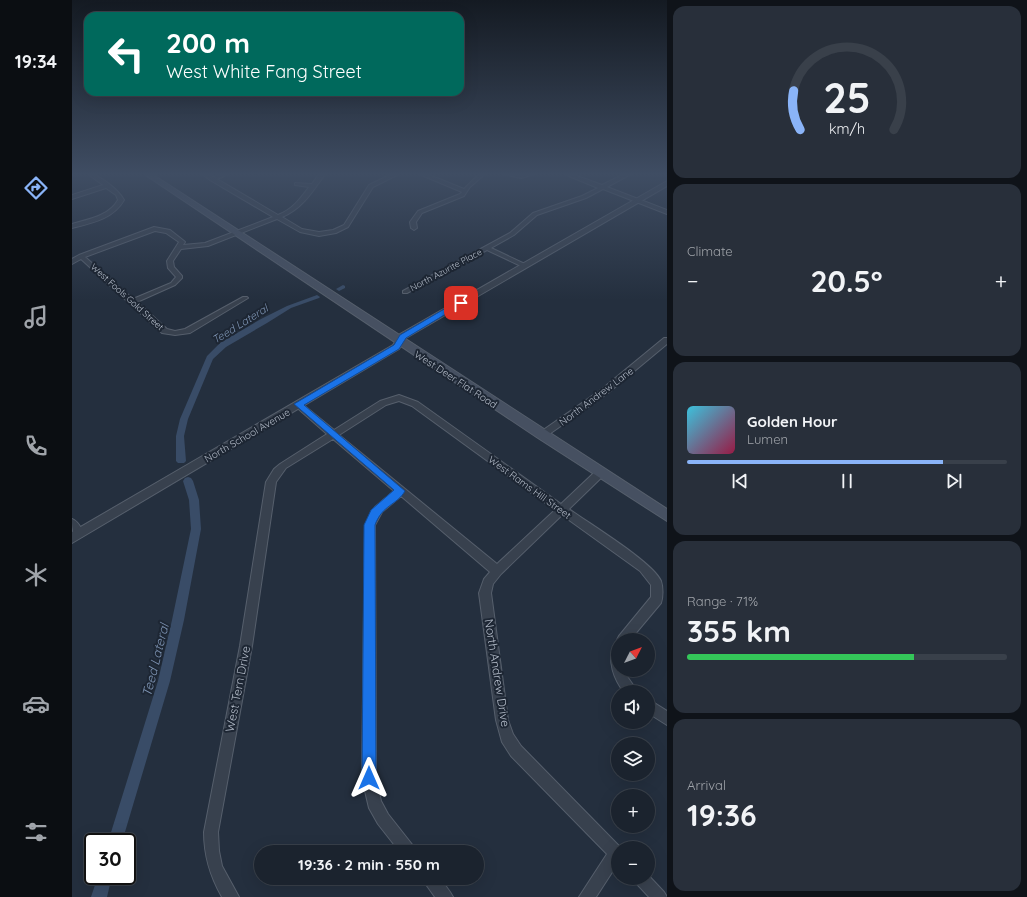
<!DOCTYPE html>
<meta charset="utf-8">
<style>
:root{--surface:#1b232e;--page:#282f3a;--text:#f1f3f6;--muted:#a0a4aa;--line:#39404a;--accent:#8ab4f8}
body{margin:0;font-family:Quicksand,sans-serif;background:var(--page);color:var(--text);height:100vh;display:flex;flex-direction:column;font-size:15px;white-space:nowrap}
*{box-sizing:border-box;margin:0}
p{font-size:13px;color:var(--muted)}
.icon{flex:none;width:22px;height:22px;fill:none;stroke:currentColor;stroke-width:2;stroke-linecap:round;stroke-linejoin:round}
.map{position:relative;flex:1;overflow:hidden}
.side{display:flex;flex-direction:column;gap:6px;padding:6px;background:#0f1319;width:360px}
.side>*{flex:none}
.guide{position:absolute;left:12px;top:12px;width:380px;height:84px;border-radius:12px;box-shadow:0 4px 16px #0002,0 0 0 1px var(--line);background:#00695c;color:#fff;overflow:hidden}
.needle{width:26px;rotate:48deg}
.controls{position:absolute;left:539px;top:633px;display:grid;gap:8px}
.controls a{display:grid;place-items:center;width:44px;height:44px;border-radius:50%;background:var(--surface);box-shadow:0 4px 16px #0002,0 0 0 1px var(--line);font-size:20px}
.speed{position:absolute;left:12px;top:833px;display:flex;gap:8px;font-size:20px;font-weight:700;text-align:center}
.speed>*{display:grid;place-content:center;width:52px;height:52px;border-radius:50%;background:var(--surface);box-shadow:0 4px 16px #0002,0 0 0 1px var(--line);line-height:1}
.speed .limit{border:2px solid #111;border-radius:6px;background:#fff;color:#111}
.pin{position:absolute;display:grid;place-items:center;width:34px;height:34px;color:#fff;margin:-17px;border-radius:8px;box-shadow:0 2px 6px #0006}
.me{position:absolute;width:44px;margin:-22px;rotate:0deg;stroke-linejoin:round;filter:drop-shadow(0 0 3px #0008)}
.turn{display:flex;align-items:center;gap:14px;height:84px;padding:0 16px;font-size:18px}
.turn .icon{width:52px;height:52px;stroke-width:2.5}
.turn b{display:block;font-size:28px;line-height:34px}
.big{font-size:30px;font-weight:700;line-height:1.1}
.side .card{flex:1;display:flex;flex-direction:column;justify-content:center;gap:6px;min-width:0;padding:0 14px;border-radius:12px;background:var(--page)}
.side .dial{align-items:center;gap:0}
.dial svg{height:104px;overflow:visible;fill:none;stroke:var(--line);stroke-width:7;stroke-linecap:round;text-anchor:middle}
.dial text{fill:var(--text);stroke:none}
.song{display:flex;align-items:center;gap:12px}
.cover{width:48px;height:48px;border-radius:6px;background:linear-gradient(135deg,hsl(190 70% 55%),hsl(340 70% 35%))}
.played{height:4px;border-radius:2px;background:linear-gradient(90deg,var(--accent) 80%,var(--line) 80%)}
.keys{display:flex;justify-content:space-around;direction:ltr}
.heat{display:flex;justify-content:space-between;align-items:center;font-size:22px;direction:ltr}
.charge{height:6px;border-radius:3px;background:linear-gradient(90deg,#34c759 71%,var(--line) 0)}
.trip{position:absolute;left:182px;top:845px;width:230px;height:40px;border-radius:20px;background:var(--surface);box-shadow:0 4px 16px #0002,0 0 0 1px var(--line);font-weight:700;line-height:40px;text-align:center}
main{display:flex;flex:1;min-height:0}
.tabs{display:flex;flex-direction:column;width:72px;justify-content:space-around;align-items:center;background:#0b0e12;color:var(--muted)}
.tabs .icon{width:28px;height:28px}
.tabs .current{color:var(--accent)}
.tabs b{font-size:18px;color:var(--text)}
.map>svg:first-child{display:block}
</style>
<main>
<nav class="tabs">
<b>19:34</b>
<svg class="icon current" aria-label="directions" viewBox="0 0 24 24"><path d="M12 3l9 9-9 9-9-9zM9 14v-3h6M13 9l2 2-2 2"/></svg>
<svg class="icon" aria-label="music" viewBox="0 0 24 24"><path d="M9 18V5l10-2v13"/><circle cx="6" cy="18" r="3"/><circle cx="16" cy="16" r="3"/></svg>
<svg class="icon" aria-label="phone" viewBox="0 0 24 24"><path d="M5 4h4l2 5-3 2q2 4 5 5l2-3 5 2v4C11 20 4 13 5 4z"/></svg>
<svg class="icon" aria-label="climate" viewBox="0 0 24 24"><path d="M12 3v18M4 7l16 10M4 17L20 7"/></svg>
<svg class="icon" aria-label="car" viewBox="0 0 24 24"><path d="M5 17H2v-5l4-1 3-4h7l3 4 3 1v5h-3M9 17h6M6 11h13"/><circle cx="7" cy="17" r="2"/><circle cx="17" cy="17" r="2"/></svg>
<svg class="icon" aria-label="filters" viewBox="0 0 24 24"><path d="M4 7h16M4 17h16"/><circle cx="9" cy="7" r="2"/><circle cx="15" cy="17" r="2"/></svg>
</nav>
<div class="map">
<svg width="595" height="897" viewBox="0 0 595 897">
<rect width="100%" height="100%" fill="#242f3e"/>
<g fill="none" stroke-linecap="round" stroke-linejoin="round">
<g fill="#394c67" fill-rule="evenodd">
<polygon points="271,285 273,286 273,288 267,291 264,289"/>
<polygon points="245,295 248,297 247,298 219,308 195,323 154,347 141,359 116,419 112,436 114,461 112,463 106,463 104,461 104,436 108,419 135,356 148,343 189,319 215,306"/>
<polygon points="116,477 119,478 121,481 127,500 129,529 112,620 98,681 50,842 36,842 86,681 100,620 119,529 117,500 111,481 113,478"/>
<polygon points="26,876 40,876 35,897 19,897"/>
</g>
<g stroke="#565f6c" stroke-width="2">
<g id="minor">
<path d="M16,174C27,174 47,190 52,200C41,219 20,223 0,228V224C17,219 37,216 46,200L44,195L34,188L0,199V195L31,185Z"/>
<path d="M130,174H137L141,177L149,174H157L145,179L206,215C221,209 228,199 237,187L223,185V183L240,184L247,174H253C241,191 230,209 210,217L230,229L247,232L261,230L272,225L297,185L320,174H327L301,187L276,227L264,233L247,236L228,232L205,219L136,246L109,249L101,261L102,267L110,276V278L103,285L65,302L95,329L103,331L113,329L171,297H175L176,298L118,333L103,335L90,333L9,259L0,264V259L7,255L82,227L98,230L112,241L113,242L111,245L133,243L201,217L138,180ZM83,231L94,233L107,242L95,261L96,268L104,277L99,283L61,299L13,257Z"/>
<polygon points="347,174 355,174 392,189 407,174 413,174 398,187 392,196 350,213 344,222 345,228 342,230 339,228 338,222 346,211 388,194 390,192"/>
<polygon points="431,174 463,174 449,178"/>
<polygon points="492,174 500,174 530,185 552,174 559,174 535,187 595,210 595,214 531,189 514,198 465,215 442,235 419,248 455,265 455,267 451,267 415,250 335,293 331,293 331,291 438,233 461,213 510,196 526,188"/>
<polygon points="592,338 595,338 595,344 536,393 473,437 467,437 466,435 467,433 530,389"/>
<path d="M327,395L346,402L489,504L525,470H531L533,473L531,476L497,509C516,523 581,562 589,581C591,587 591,597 589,603L558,640H546V642L545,640L547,636L579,597V585L568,571L490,515L429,574L421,584L419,593L436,720L441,734L449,746L549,848H546V863L524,897H507L535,854L439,756L430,742L424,720L407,593L412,579L418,572L329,496L310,512L303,525L304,778L309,801L316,814L342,847L344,852H328L306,824L297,808L290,778L293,525L303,507L322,491L261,439L214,468L204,482L180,646L146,832L147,851L150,866L167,897H150C138,876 132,856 132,832L168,646L194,482L202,469L208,464L255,434L222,405L223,403H229L262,430L308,401ZM327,401L340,406L483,510L425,564L267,435L314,405Z"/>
<path d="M0,519C6,521 9,528 12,533L11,536C0,540 0,526 0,519Z"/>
<path d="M546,643V670H553L554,675L566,692H552C542,679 535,661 542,645Z"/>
<polygon points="576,699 595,711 595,725 576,713"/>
<polygon points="576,875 592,892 595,897 577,897 564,883 562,878 576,878"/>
<polygon points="351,878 368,878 378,892 381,897 363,897 353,883"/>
</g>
</g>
<g stroke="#565f6c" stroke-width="2">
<polygon id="tertiary" points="595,181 595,186 334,338 327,349 0,543 0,532 321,345 328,334"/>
</g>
<g stroke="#565f6c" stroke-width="2">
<polygon id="secondary" points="72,174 80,174 595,509 595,521 466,438"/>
</g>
<use href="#minor" fill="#38414e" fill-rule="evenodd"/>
<use href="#tertiary" fill="#38414e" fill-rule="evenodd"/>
<use href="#secondary" fill="#465061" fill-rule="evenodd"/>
</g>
<linearGradient id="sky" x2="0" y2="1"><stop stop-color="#141a22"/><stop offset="0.58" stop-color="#3f4d63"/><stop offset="1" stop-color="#3f4d63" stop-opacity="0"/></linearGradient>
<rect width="595" height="300" fill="url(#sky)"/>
<path fill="#1a73e8" stroke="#114b97" d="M386,301L392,303L334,338L327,349L232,405L333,491C325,505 310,505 303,525L304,778L302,783L297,785L292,783L290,778L292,525L299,510L322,490L222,404L322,345L328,335Z"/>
<g text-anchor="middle" stroke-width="4" stroke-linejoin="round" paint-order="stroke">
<g font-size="9" fill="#b4bcc9" stroke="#1d2633">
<text transform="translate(374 270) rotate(-28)" y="3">North Azurite Place</text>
<text transform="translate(55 297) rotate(42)" y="3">West Fools Gold Street</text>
</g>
<g font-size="10" fill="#b4bcc9" stroke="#1d2633">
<text transform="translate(384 379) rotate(33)" y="4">West Deer Flat Road</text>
<text transform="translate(524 396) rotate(-37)" y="4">North Andrew Lane</text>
<text transform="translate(175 435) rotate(-30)" y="4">North School Avenue</text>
<text transform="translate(458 487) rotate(36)" y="4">West Rams Hill Street</text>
</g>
<g font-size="11" font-style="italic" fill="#7c92b1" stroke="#1d2633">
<text transform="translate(168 324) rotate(-32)" y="4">Teed Lateral</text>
</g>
<g font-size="12" fill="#b4bcc9" stroke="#1d2633">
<text transform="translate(425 673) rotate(81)" y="4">North Andrew Drive</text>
<text transform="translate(166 689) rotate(-79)" y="4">West Tern Drive</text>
</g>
<g font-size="13" font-style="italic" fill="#7c92b1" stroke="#1d2633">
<text transform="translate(83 660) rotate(-76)" y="5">Teed Lateral</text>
</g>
</g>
</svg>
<div class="controls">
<a><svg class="needle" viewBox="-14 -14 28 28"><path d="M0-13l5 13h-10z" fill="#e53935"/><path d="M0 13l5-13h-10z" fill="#a0a4aa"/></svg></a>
<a><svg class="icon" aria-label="sound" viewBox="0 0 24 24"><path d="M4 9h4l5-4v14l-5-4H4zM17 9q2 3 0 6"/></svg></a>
<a><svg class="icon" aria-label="layers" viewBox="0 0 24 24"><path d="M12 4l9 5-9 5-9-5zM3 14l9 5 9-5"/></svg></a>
<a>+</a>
<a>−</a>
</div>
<div class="speed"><div class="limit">30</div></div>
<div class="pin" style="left:389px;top:303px;background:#d93025"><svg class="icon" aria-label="arrive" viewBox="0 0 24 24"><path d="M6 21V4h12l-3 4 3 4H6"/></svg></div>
<svg class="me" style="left:297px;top:778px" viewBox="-20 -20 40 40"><path d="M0-17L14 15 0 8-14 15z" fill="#1a73e8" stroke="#fff" stroke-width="4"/></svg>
<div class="trip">19:36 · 2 min · 550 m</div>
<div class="guide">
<div class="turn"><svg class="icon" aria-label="left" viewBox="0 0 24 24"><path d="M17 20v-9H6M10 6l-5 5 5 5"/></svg><div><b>200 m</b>West White Fang Street</div></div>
</div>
</div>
<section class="side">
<div class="card dial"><svg viewBox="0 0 100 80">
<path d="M14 69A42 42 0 1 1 86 69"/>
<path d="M14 69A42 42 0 0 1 9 39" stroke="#8ab4f8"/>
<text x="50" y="56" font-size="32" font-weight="700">25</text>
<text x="50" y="72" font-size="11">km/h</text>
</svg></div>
<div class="card"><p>Climate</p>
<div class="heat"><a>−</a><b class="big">20.5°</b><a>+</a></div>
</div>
<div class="card">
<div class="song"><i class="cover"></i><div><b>Golden Hour</b><p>Lumen</p></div></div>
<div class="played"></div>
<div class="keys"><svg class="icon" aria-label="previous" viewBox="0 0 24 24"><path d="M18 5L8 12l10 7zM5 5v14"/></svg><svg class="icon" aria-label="pause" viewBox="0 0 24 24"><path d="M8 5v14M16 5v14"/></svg><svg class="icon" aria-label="next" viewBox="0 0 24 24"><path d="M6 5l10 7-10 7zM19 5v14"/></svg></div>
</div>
<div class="card"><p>Range · 71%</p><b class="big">355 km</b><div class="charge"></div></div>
<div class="card"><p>Arrival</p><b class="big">19:36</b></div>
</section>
</main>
